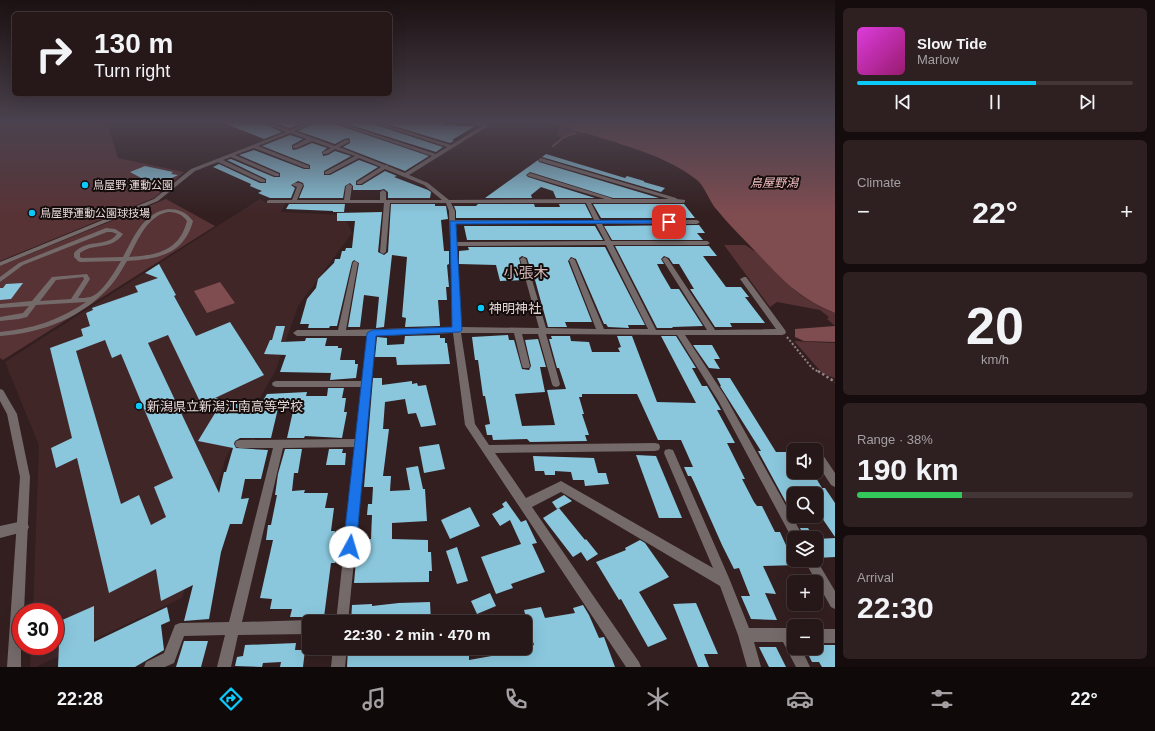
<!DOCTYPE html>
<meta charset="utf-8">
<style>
:root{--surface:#261718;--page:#2e2021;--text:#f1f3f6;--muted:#a49fa2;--line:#423637;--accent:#0bcafa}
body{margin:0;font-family:Arial,"Noto Sans JP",sans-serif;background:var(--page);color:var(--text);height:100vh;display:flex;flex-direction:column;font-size:15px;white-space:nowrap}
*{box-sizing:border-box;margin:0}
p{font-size:13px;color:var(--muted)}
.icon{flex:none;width:22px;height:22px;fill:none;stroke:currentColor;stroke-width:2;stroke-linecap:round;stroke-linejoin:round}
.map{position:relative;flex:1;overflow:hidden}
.details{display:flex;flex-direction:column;gap:8px;padding:8px;background:#150d0d;width:320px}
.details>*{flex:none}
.banner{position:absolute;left:12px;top:12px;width:380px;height:84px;border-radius:6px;box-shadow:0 4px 16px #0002,0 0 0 1px var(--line);background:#261718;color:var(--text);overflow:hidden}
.buttons{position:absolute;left:787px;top:443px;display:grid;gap:8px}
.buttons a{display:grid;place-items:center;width:36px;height:36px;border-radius:6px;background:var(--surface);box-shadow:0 4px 16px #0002,0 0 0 1px var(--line);font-size:20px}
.speed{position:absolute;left:12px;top:603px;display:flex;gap:8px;font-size:20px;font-weight:700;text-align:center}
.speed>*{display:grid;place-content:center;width:52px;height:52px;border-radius:50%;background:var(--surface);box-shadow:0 4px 16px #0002,0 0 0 1px var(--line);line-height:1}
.speed .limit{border:6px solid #d22;background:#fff;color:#111}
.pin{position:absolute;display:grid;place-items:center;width:34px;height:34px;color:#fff;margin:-17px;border-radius:8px;box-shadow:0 2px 6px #0006}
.me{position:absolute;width:44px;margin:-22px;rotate:6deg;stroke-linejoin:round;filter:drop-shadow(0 0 3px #0008)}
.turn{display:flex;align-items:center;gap:14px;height:84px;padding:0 16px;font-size:18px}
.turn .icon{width:52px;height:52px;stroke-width:2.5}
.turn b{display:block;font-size:28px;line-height:34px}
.big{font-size:30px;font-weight:700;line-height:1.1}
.details .tile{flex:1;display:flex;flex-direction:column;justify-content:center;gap:6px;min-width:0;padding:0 14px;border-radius:6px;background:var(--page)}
.details .dial{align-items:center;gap:0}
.dial b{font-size:52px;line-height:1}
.song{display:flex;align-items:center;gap:12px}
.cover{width:48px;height:48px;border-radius:6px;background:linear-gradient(135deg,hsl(300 70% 55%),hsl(320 70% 35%))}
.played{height:4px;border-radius:2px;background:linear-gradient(90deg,var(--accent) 65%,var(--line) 65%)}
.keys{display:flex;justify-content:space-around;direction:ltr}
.heat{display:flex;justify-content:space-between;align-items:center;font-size:22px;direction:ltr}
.charge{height:6px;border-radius:3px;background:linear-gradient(90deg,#34c759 38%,var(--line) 0)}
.trip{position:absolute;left:302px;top:615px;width:230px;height:40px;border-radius:6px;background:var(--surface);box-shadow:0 4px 16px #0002,0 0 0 1px var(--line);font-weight:700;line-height:40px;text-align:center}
.menu{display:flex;height:64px;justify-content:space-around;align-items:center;background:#0f090a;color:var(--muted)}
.menu .icon{width:28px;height:28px}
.menu .on{color:var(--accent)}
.menu b{font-size:18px;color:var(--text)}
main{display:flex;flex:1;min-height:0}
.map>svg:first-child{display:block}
</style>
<main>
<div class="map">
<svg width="835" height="667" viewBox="0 0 835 667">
<rect width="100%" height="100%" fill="#331f20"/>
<polygon fill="#412628" points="260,199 267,203 286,203 281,212 344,215 352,233 298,306 275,372 235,439 225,460 182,598 36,667 30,667 31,646 55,646 55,612 33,612 39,445 5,362"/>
<g fill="#583336">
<polygon points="0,121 100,121 108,125 118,158 184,172 154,198 0,261"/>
<path d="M537,121C555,121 562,120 576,133L564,137L557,136L560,127Z"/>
<polygon points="166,199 215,226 3,360 0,358 0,266"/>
<polygon points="724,245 745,245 756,252 799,294 820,307 835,313 835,326 827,319 829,317 820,310 777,302 770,307"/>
<polygon points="794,341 835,343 835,378 823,374"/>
</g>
<g fill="#7f4c50">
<path d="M558,121H835V313C798,298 783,280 756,252C743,238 729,225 717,210C710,203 704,185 697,180C665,155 625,146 586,133C574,133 569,126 558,121Z"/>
<polygon points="220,282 235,303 207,313 194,291"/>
<polygon points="835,326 835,342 804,341 795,337 795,329"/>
</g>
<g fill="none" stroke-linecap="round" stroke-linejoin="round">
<polyline stroke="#7f4c50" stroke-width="2" points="553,146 564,137 576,133"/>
</g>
<g fill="#8ac7dd" fill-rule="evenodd">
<polygon points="218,121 257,121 282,132 264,139"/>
<polygon points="267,121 310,121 290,128"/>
<polygon points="319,121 328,121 329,122 429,156 405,171 343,147 350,143 350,140 349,138 344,139 335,144 298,131"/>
<polygon points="338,121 366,121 367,122 443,147 436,152"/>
<polygon points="377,121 432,121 446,126 450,124 458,126 475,126 452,140 454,141 450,143"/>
<polygon points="290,135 303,139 292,145 292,148 293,150 298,149 312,143 327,148 322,152 323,156 328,155 335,151 351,156 324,171 324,175 330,175 359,160 378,167 356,181 356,185 362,185 385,171 397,176 394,177 428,190 431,192 430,198 435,198 388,198 388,192 384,189 380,190 353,190 353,186 350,183 345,186 343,198 299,198 304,186 303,183 298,181 291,185 295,188 291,198 270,198 258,193 262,191 250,186 251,184 213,167 219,164 260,183 266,183 266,179 227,160 231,159 274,177 280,177 280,173 239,155 254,150 304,169 310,169 310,165 262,146"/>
<polygon points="546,154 625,178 627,176 644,181 644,182 665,188 661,192 542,157"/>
<polygon points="538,160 539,162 659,198 613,198 530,172 526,175 528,177 595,198 556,198 553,191 541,187 531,195 532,198 485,198"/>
<polygon points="145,166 173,172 171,174 178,175 156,186 130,172"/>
<polygon points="289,204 345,204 344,212 333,212 333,211 286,209"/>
<polygon points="391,204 435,204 435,206 446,206 448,219 441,220 444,251 449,251 449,264 447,265 449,287 446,287 447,300 438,300 440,326 405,327 406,318 402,317 407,257 392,255 384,327 376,328 379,297 364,295 360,327 348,327 359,263 354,260 352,262 337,326 330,326 329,328 308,328 309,324 300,324 307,299 316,288 318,279 334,263 335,259 340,259 342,251 345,251 346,248 352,248 355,221 337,221 337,213 382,212 378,252 384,255 388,252"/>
<polygon points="478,204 534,204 535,207 560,207 559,204 585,204 592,218 456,218 456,211 454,206 476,206"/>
<polygon points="593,204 684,204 695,218 601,218"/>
<polygon points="699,225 705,233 697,233 703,240 612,240 604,226"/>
<polygon points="464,226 595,226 603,240 467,240"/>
<polygon points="615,246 709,246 717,256 703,256 726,287 741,287 749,297 745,297 765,323 730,323 732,327 715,327 690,289 694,289 679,264 673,264 669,258 664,256 661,259 664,264 657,264 661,272 671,289 679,289 703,326 672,327 673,328 657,328"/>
<polygon points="468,247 605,247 645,325 628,325 629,328 608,327 606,324 604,324 576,259 571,257 568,261 592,322 565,322 567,327 548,327 535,280 534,280 527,258 522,256 519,258 524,280 500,281 496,265 459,264 459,251 469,250"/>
<path d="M159,264L176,295L174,296L196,336L230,322L264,375L215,398L222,400L203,408L168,335L148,343L219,493L224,472H226L233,448L198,441L223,400L259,407L267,394L307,392L306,396H327L328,388H344L342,398H346L344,412H347L342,438L305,436L304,438H287L295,402L278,398L280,400L271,438H240L235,441L234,444L236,448L268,450L261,479H245L241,499L249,498L242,524H230L221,552L209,619L184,621L193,585L161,601L156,569L109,593L77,458L56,468L51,448L72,438L50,348L83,336L81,329L90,326L86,313L93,310L92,308L138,292L135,286L158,278L145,273ZM105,340L112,358L121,354L173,478L154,487L166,517L151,525L139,495L121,504L76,351Z"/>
<polygon points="23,283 11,299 0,300 0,288 3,288 6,284"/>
<polygon points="276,326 285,326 281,342 305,341 306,338 327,338 325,346 338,346 338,348 342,348 340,360 355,360 355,364 358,364 356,378 330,380 331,373 280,372 286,355 264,354 270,340 272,340"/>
<polygon points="440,335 440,338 445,338 445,343 447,343 450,364 397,365 396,357 375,357 377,337 387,338 387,345 404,344 405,336"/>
<polygon points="508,335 509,340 514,340 522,369 529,370 531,366 525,340 538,339 546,367 540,367 545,392 515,394 522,426 555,425 547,390 566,389 559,368 557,368 549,339 552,339 551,336 570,336 571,341 589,342 592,352 620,352 618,348 621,347 617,336 632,336 657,402 696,403 661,336 676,336 696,368 692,368 702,386 707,386 721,410 717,410 735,443 727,443 745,479 742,479 754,502 757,506 762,506 775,532 780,532 790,554 792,554 794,560 798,565 763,566 776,594 765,593 777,620 751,619 741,596 750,596 739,568 734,569 722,545 694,482 691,476 688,476 684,467 693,467 681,440 658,440 637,394 582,394 582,397 579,397 584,414 582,414 589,435 585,435 587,441 530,442 527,439 493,440 492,435 487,435 485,425 490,424 485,396 483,396 478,360 475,360 472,337"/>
<polygon points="693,345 712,345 720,359 714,359 720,369 709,368"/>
<polygon points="373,378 382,378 382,385 412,381 412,384 417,383 418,386 426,385 436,425 421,427 416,413 408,414 405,399 385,402 383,429 389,429 383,476 391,476 390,491 410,490 406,468 418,466 423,489 425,489 427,521 392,523 392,539 428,540 428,552 431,552 432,571 429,571 429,582 354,583 358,538 371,539 372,515 367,515 368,504 372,504 373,487 364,487"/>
<polygon points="717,378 730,378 776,452 794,452 794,472 809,472 813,478 816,478 822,488 825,488 835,503 835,537 822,518 816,517 816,494 794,494 794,517 758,451 761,451 720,386 721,386"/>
<polygon points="439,444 445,469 424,473 419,447"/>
<polygon points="285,449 302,449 298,473 294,473 292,491 305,490 304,493 328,493 325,508 334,508 331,531 335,531 332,548 337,548 335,563 331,563 324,617 290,617 292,609 270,609 272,599 260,598 273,540 266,540 268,525 271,525 277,495 275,495 278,474"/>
<polygon points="329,449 343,449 342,453 346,453 345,465 326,465"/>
<polygon points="636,455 656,456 682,518 659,518"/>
<polygon points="533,456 594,458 598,473 606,473 609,484 585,486 584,480 573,480 571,472 555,471 555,475 545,475 544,471 535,471"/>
<polygon points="564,495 572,501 557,509 552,502"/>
<polygon points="506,501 521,522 526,520 537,543 532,544 545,572 511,584 513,588 496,594 481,557 521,544 510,520 500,526 492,514 504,507 502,504"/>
<polygon points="470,507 480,526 450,539 441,520"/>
<polygon points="559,508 585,540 586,539 598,554 587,561 581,552 573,557 543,518"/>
<polygon points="800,528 808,528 814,538 805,538"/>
<polygon points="835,538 835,557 816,558 816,539"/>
<polygon points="640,540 645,543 669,577 639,592 667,639 648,647 621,599 619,600 596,562 626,550 625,548"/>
<polygon points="457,547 468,581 457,584 446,551"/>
<polygon points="490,593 496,606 477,614 471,601"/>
<polygon points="430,602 431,622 351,622 352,605 372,604 372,606 399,603"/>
<polygon points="696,603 718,654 704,654 709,667 698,667 673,604"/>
<polygon points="583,605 589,615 599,638 604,637 615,667 347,667 348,648 444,648 444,651 469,654 469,660 515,652 514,649 525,648 525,647 534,645 524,610 541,607 545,618 575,613 573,608"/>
<polygon points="94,606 94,642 167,607 170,621 161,625 164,650 135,667 58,667 60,621"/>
<polygon points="184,641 208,641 201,667 176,667"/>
<polygon points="296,643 295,650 305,650 303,667 280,667 281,662 263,663 262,667 235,666 237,657 243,656 245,645"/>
<polygon points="816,645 835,645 835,667 822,667 819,662 812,662 805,648 816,648"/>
<polygon points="759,647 776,647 786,667 769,667"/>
</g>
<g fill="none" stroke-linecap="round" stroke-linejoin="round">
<polyline stroke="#948384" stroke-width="2" stroke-dasharray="2 2" stroke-linecap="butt" points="787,337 812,368 819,372"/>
<polyline stroke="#948384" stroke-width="2.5" stroke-dasharray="2.5 2.5" stroke-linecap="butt" points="818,371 835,382"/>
<path fill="#756a6a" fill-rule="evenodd" d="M168,209C179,209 186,212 193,221C184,255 157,259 127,261C122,269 118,277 112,284C84,317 43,333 0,336V332C32,329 60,320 86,302L36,305L27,317L19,319L0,321V317L23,313L29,306L0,308V304L32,301L52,277L87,274L90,279L78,298C82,298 86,298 90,297C102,294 115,271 121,261L80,262L78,261L74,257V253C87,238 107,248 117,234L112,232H107L23,265L0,282V277L19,263L106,228L115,229L123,234C111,251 95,242 80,253V257L82,258L123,257C134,237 143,213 168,209ZM168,212C176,212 182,214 187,221C179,252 156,255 129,257C138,240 147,216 168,212ZM83,277L84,279L71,299L40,301L56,280Z"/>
<g fill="#756a6a" fill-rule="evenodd">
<path d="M258,121H263L290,130L313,121H318L294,131L335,146L345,140H349V142L339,147L385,165H388V166L405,173L432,156L329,121H334L436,154L447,147L367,121H373L451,145L482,126L464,122L462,121L488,124V126L409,175L428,183L449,200L605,199L528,176L527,175L530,173L611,198L612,199H669L539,161V159L541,158L676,198L677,199L685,200V202L683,203H591L600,220H697L700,222L697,224H602L611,241H707L710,243L707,245H613L656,330H707L662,259L665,257L668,259L715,330L776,329L740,279L744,277H746L785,330L786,332L785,334L782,335H685L725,396L804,538H794V542L719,402L677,335L546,334L560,384L559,386L556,387L553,386L552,384L538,334H522L530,366L529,368H523L522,366L514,333H461L475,424L489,445L655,443L659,444L660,447L659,450L655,451L495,453L526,498L561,481L713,568L664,453L665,450L669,449L673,450L729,578L749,628H794V648H801L810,667H796L783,642H754L761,667H747L738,635L720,586L561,492L532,507L639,662L641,667H626L467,428L465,425L453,333L376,336L348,622H336L355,447L283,448L242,622L309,620L313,622H309V634L238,635L231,667H217L225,635L184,636L174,663L165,667H144L146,662L164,653L175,625L180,623L229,622L273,448H240L236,447L235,444L236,441L240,440L356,439L362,387H276L273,386L272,384L273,382L276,381H363L368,336H297L293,333L297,330H338L353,262L355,261L358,263L346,330L453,327L449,211L446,203H390L386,252L383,254L380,252L384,203H267V201L269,200H292L297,187L292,185C294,182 301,182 303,185L297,200H344L346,186L349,184L352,186L350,200H380V192L383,190L386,192V200H442L424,185L385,169L361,184H357V182L381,167L359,158L329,174H325V172L355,156L335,149L327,154H323V152L331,148L312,141L297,148H293V146L307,139L290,133L258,146L309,166V168H305L254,148L235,155L279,174V176H275L231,157L223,160L265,180V182H261L218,162L195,171L158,201L0,266V262L154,199L191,169L286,132ZM451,203H586L594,220H455V211ZM456,224H596L605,241L457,242ZM606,245L648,329H604L575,260L572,258L569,260L596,329L546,328L526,259L523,257L520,259L539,328L461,327L457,246Z"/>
<polygon points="819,454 823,455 835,473 835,487 831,485 816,462 816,455"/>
<polygon points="23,521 27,523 29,527 27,531 0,538 0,526"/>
<polygon points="816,559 835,591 835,609 831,607 804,560 816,560"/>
<rect x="816" y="629" width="19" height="14"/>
<polygon points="333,648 347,648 345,667 331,667"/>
</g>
<polygon fill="#756a6a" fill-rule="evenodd" points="0,389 3,390 17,414 30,477 24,612 21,612 21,667 7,667 20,477 7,414 0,401"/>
</g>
<linearGradient id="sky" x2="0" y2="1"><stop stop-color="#1c1112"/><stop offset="0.57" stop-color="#4a424e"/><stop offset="1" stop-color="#4a424e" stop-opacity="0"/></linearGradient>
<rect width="835" height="214" fill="url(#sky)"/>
<polygon fill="#1a73e8" stroke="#114b97" points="669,220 672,222 671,223 456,224 462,330 460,332 376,336 356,547 354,552 350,554 345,552 343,547 367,333 372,330 452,327 450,221"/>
<g fill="#0bcafa" stroke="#150c0c" stroke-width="1.5">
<circle cx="85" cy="185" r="4"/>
<circle cx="32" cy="213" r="4"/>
<circle cx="481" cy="308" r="4"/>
<circle cx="139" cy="406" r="4"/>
</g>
<g text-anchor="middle" stroke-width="4" stroke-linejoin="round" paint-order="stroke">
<g font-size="11" fill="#e6d7d8" stroke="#150c0c" text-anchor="start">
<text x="93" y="189">鳥屋野 運動公園</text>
<text x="40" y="217">鳥屋野運動公園球技場</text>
</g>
<g font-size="12" font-style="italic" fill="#f4c0c3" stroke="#150c0c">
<text x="774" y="187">鳥屋野潟</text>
</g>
<g font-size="13" fill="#e6d7d8" stroke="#150c0c" text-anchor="start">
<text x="489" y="313">神明神社</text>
<text x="147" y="411">新潟県立新潟江南高等学校</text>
</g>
<g font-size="15" fill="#d4b9ba" stroke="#150c0c">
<text x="526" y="278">小張木</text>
</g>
</g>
</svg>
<div class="buttons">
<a><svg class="icon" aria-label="sound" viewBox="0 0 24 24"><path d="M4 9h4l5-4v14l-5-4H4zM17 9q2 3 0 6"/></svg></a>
<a><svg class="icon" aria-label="search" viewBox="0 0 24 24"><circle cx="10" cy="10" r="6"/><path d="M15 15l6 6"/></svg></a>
<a><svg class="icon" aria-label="layers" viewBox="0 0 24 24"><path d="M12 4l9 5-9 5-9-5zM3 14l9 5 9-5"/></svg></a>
<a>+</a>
<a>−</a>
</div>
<div class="speed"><div class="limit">30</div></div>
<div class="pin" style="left:669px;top:222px;background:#d93025"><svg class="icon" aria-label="arrive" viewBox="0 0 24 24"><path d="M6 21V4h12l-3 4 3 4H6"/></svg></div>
<svg class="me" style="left:350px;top:547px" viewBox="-20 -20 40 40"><circle r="19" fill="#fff"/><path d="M0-13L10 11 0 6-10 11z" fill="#1a73e8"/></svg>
<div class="trip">22:30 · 2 min · 470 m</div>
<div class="banner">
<div class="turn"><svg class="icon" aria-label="right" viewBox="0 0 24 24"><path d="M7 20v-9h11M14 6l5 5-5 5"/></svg><div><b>130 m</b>Turn right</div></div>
</div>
</div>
<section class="details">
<div class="tile">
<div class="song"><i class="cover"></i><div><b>Slow Tide</b><p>Marlow</p></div></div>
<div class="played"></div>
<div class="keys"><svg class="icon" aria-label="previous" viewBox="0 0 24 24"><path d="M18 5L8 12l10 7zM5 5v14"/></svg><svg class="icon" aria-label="pause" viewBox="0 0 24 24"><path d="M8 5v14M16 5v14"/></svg><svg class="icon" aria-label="next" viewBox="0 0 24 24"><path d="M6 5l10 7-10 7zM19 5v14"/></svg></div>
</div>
<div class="tile"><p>Climate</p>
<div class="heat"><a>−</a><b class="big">22°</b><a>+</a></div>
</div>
<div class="tile dial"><b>20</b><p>km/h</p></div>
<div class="tile"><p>Range · 38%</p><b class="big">190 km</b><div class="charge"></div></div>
<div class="tile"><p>Arrival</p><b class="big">22:30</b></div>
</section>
</main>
<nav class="menu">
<b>22:28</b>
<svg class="icon on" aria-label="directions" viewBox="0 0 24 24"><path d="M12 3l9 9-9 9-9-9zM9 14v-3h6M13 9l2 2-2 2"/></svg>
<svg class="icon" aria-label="music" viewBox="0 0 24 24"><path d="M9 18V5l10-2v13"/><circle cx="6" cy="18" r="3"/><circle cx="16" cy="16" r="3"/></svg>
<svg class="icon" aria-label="phone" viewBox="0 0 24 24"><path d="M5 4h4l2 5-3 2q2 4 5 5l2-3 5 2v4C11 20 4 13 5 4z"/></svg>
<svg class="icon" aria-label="climate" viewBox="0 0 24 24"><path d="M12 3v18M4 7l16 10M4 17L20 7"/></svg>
<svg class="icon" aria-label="car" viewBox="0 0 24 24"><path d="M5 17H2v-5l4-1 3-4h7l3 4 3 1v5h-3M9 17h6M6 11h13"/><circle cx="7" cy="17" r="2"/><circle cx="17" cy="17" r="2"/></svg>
<svg class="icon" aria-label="filters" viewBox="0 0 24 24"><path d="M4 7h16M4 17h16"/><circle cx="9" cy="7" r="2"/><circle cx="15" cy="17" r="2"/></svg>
<b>22°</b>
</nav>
